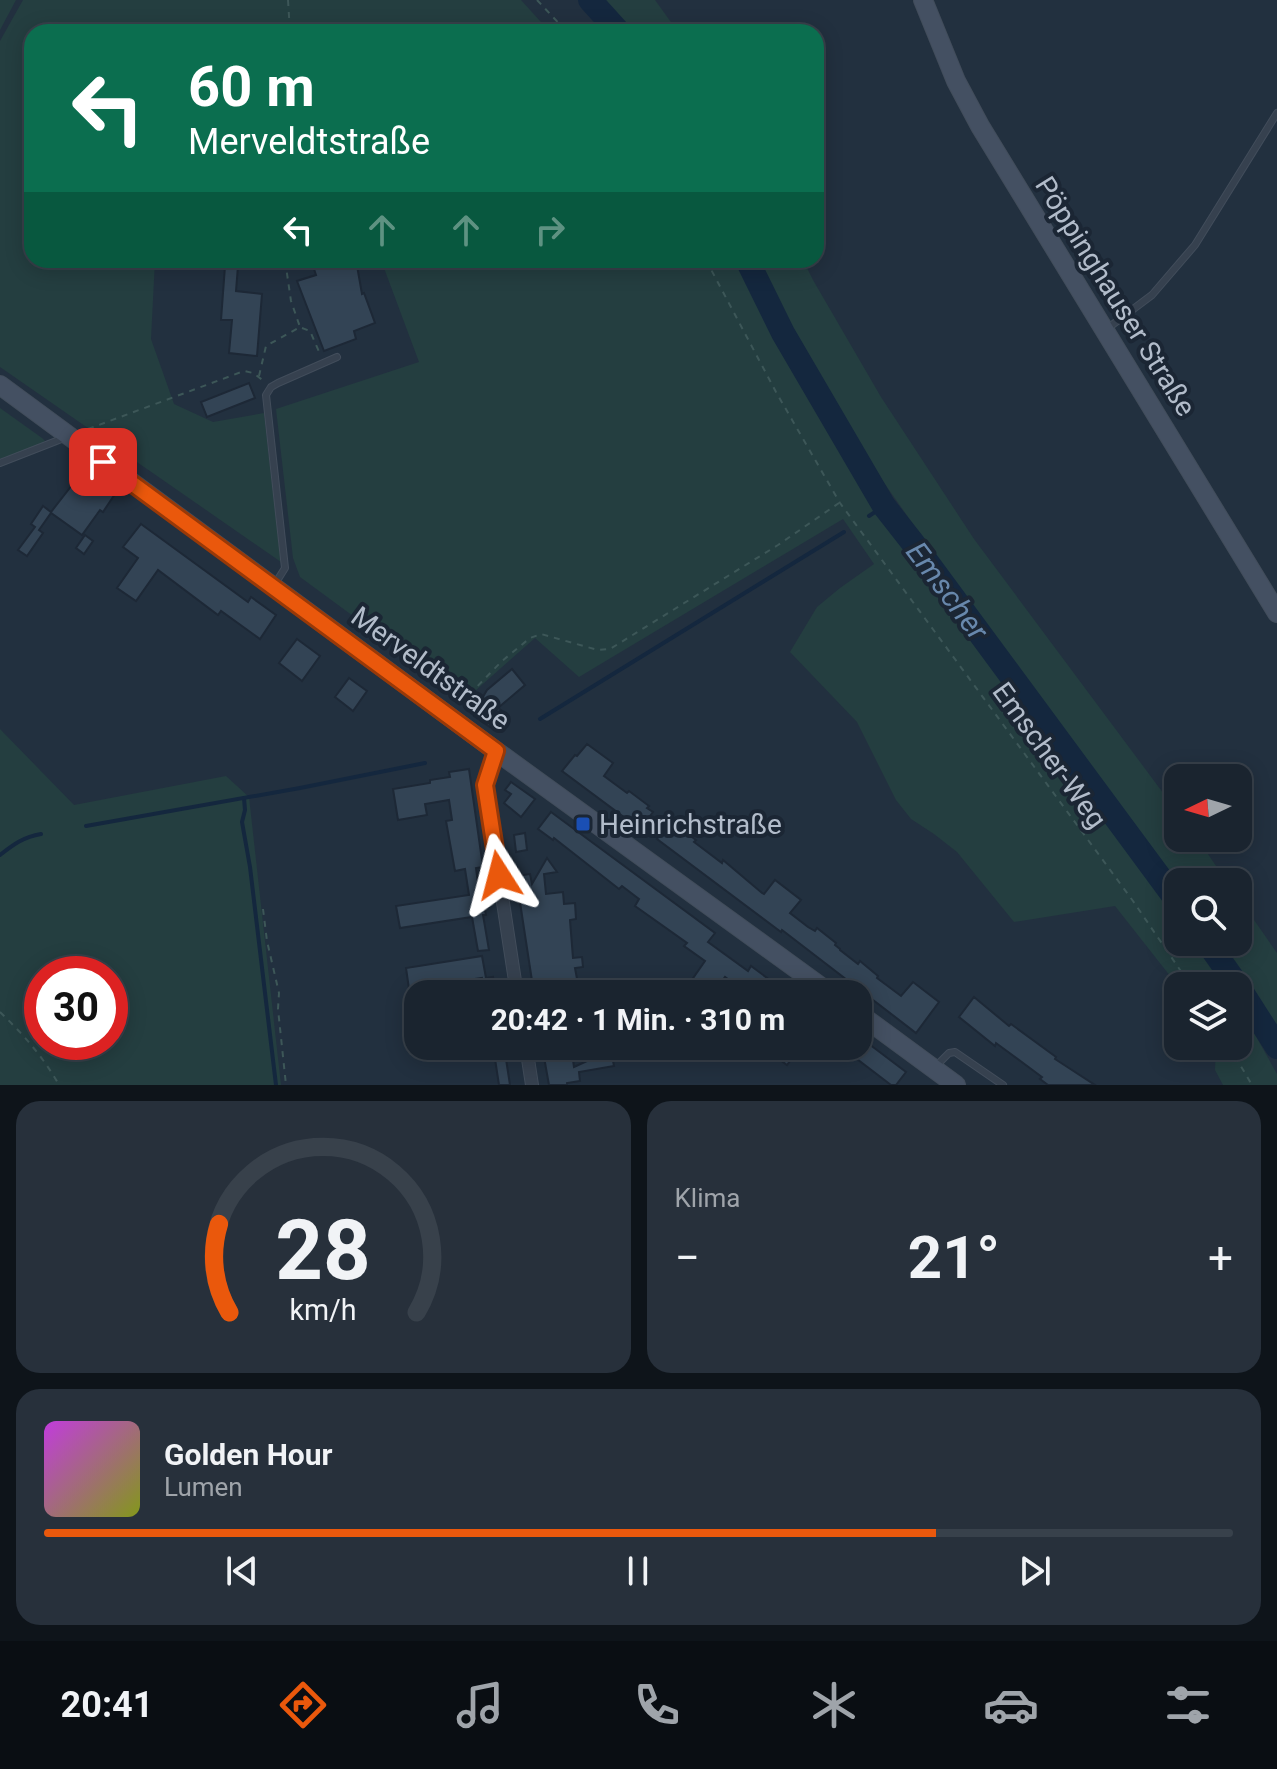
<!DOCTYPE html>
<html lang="de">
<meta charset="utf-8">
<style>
:root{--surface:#1a242f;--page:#27303b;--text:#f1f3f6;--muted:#9fa4aa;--line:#38414b;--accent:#ea580c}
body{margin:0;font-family:Roboto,sans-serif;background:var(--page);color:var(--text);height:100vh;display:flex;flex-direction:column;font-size:30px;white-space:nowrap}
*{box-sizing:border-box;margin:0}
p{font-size:26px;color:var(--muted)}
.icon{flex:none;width:44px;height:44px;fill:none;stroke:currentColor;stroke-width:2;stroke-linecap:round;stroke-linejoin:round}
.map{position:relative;height:1085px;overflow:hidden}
.panel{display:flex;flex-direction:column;gap:16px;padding:16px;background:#0e141a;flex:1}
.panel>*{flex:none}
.top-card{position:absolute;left:24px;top:24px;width:800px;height:244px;border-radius:24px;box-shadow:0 4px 20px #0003,0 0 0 2px var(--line);background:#0b6e4f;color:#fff;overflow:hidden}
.needle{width:52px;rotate:265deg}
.buttons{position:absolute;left:1164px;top:764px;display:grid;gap:16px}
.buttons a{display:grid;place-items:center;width:88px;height:88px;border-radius:16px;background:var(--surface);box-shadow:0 4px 20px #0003,0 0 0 2px var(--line);font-size:40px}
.speed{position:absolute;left:24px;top:956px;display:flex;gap:16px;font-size:40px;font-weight:700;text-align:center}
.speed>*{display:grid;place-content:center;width:104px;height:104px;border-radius:50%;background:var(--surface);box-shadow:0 4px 20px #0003,0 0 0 2px var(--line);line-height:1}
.speed .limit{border:12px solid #d22;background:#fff;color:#111}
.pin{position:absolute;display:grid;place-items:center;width:68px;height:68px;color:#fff;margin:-34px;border-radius:16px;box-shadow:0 4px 12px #0006}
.me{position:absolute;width:88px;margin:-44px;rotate:351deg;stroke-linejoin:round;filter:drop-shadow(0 0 6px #0008)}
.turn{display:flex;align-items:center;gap:28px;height:168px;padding:0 32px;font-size:36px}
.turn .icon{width:104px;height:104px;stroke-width:2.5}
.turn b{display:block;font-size:56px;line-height:68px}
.lanes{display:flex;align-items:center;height:76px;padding:0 32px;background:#0003;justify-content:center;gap:40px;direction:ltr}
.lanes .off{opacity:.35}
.big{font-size:60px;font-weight:700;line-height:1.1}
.panel .card{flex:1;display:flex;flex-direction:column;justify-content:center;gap:12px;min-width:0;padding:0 28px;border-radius:24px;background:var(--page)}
.panel .dial{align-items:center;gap:0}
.dial svg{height:208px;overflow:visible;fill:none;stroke:var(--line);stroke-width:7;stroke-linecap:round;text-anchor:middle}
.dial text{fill:var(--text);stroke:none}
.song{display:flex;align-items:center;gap:24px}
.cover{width:96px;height:96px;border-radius:12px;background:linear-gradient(135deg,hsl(290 70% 55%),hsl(70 70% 35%))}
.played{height:8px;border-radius:4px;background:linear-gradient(90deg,var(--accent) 75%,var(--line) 75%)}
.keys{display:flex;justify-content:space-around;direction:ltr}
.heat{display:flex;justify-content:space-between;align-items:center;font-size:44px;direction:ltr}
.panel .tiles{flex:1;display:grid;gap:16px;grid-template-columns:1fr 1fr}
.card:last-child{grid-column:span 2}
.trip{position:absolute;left:404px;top:980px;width:468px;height:80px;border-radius:24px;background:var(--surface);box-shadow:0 4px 20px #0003,0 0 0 2px var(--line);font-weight:700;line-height:80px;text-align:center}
.dock{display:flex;height:128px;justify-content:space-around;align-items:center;background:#0a0e13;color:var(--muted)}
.dock .icon{width:56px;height:56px}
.dock .current{color:var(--accent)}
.dock b{font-size:36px;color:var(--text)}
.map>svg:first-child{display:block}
</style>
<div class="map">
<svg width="1277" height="1085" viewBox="0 0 1277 1085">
<rect width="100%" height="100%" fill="#22303f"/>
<g fill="#243e40" fill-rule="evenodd">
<polygon points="0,0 16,0 0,30"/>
<polygon points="23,0 521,0 550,32 32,32 32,260 155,260 151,339 174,404 213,422 264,413 281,562 0,367 0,41"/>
<polygon points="600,0 655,0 678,32 628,32"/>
<polygon points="605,10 611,32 583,32"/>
<polygon points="381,260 738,260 775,335 827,428 883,516 1096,803 1178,918 1178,942 1195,942 1226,986 1178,986 1115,906 1014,922 957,852 934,834 911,819 896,800 857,722 790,652 817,607 840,588 874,564 843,519 579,677 535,638 466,699 300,577 293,558 276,409 419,362"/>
<polygon points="758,260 803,260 813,280 881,397 974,539 1178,813 1178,838 1197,838 1227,882 1178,882 972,608 868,460 791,327"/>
<polygon points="0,408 42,438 45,441 40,445 0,459"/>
<path d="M0,729L74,805L226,776L249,797L281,1085H0ZM110,974V1042H42V974Z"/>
<polygon points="1238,897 1277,953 1277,1025 1219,942 1238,942"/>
<polygon points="1238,1004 1277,1074 1277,1085 1223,1085 1215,1070 1216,1046 1238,1046"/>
</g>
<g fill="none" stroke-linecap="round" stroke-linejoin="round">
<g stroke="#14273e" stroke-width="4">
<polyline points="869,516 884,506"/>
<polyline points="540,719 844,532"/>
<polyline points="244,798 245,810 242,822 250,867 276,1085"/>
<polyline points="86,826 300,788 425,763"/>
<path d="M0,855C13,845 23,837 41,834"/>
</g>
<g stroke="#14273e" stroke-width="24">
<polyline points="590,0 619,32"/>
<polyline points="747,260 783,333 884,506 913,543 1178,902"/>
<polyline points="1207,942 1238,986"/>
<polyline points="1238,986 1277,1047"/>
</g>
</g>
<g fill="#345" stroke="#1d2836" stroke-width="2">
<polygon points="311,260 356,260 362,294 364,293 375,323 354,331 356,339 324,351 297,281 316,275"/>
<polygon points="225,266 238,266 236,291 262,294 257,356 229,353 232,320 221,320"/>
<polygon points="249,383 255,398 207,417 201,402"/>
<polygon points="83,471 115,494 103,512 100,510 82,535 51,513 39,530 43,533 27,556 18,550 35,527 31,524 43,506 51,512"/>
<polygon points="141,524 248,602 251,597 276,615 260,639 221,611 218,615 158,570 136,601 117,588 138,558 123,547"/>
<polygon points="85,535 93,541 84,554 76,548"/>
<polygon points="297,639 320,656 302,681 279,663"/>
<polygon points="512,669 525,685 498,708 501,710 490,727 474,716 480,709 477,707 487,690"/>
<polygon points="349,678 367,691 353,711 335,697"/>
<polygon points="587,744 613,763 604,776 627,793 629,791 649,806 647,808 653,812 640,829 562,771 575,755 577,756"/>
<polygon points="469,769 483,867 476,868 480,899 483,899 486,915 483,915 489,950 478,951 472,917 400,928 396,906 469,895 465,869 455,871 446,821 452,820 449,800 425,804 427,815 398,820 393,789 430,783 430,780 450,777 449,772"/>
<polygon points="511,782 535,799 521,817 504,803 511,794 505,790"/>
<polygon points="551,812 715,933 708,942 748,971 751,966 778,986 781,981 798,994 748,994 725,977 713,994 682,994 705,961 684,946 687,943 635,906 639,899 622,886 619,889 554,838 553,840 538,829"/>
<polygon points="669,823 675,828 677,826 696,840 694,842 722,863 723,860 762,893 764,894 775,880 801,900 790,913 808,927 815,931 817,928 836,943 835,945 840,949 840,950 858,964 860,961 878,976 877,978 901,996 913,982 939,1002 916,1033 782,930 781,932 657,839"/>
<polygon points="525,833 527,850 516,852 514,835"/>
<polygon points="547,858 557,872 544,874 546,894 563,892 564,904 575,903 576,919 570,920 573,958 582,957 583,967 575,968 578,984 552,988 552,994 534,994 516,876 530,874 532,884"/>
<polygon points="482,956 486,978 493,977 496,994 485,994 482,978 409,989 406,968"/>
<polygon points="974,997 1009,1026 1011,1024 1056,1057 1055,1059 1095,1085 1048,1085 1040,1079 1042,1077 996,1043 995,1046 959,1017"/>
<polygon points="869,1044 906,1072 896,1085 891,1085 857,1059"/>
<polygon points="493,1046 504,1046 510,1085 499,1085"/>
<polygon points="542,1046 571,1046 574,1067 611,1050 614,1066 579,1072 580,1081 567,1083 567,1085 549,1085"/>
<polygon points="762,1046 801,1046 787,1065"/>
<polygon points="819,1046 849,1046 839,1060"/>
</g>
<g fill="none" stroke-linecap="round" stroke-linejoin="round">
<g stroke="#424d5b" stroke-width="8">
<g id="lane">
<polyline points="1108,328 1152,295 1195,245 1277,113"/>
<polyline points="0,463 64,438"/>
<polyline points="275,584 285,568 266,395 271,387 278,383 337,357"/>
<polyline points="935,1067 949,1053 955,1052 1003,1085"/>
</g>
</g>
<g stroke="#424d5b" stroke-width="14">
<g id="street">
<polyline points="496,751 485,785 517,994"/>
<polyline points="526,1046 532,1085"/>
</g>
</g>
<g stroke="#424d5b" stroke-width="20">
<g id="secondary">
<polyline points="923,0 956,81 980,126 1277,613"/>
<polyline points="0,385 496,751 831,994"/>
<polyline points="858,1013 956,1085"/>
</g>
</g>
<g stroke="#3d5758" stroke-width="2" stroke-dasharray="6 6" stroke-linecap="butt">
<polyline points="288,0 290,32"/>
<polyline points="537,0 567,32"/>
<polyline points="706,260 776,392 840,503 1133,901 1191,986"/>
<polyline points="302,328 310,331 320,354"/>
<polyline points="259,376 266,346 300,327 291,301 285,260"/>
<polyline points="88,429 244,371 253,373 264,381"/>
<polyline points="461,703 502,661 530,638 541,634 598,650 610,649 778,545 839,503"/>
<polyline points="263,909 267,941 279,993 278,1009 286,1085"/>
<path d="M0,1012C23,1034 44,1058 59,1085"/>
<polyline points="1229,1046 1252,1085"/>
</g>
<use href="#lane" stroke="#36414f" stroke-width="6"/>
<use href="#street" stroke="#36414f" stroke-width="12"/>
<use href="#secondary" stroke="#445062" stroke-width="18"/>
</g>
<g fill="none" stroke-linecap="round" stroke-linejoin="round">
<g stroke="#983908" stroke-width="20">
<polyline id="route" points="103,462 496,751 485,785 499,875"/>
</g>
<use href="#route" stroke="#ea580c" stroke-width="14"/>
</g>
<rect fill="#1a4fb4" stroke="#1b2634" stroke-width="3" x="575" y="816" width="16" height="16" rx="4"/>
<g text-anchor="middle" stroke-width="8" stroke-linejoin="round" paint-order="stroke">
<g font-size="28" fill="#b2bcca" stroke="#1b2634">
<text transform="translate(1116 296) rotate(58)" y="10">Pöppinghauser Straße</text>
<text transform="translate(431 668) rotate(36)" y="10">Merveldtstraße</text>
<text transform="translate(1050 755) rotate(54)" y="10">Emscher-Weg</text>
</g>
<g font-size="28" fill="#b2bcca" stroke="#1b2634" text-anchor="start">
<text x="599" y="834">Heinrichstraße</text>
</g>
<g font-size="30" font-style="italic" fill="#6888ac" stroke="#1b2634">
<text transform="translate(947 591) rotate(53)" y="10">Emscher</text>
</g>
</g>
</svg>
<div class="buttons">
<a><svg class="needle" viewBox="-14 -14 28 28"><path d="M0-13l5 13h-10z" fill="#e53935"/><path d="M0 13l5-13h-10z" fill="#9fa4aa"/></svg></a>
<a><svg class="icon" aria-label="search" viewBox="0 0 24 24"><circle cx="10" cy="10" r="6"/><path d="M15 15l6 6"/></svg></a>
<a><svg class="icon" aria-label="layers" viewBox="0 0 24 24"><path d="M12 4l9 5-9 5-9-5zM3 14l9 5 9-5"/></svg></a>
</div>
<div class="speed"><div class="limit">30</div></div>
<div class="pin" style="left:103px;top:462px;background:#d93025"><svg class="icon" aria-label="arrive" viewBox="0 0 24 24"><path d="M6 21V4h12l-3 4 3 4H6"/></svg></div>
<svg class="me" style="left:499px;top:875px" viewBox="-20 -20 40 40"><path d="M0-17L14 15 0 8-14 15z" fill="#ea580c" stroke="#fff" stroke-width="4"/></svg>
<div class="trip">20:42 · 1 Min. · 310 m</div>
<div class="top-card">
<div class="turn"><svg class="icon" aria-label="left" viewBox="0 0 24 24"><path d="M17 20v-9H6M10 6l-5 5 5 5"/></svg><div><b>60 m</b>Merveldtstraße</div></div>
<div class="lanes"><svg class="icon" aria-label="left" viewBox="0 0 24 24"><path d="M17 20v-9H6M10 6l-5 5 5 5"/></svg><svg class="icon off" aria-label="ahead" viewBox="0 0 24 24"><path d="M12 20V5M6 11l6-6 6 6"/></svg><svg class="icon off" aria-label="ahead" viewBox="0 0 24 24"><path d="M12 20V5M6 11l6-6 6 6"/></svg><svg class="icon off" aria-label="right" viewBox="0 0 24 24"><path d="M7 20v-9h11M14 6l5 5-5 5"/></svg></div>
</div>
</div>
<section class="panel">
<div class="tiles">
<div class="card dial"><svg viewBox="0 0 100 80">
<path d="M14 69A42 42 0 1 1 86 69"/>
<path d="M14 69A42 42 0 0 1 10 35" stroke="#ea580c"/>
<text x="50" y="56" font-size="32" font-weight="700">28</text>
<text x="50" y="72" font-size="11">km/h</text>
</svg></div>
<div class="card"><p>Klima</p>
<div class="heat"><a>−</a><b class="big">21°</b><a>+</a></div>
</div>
<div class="card">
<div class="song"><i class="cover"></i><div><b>Golden Hour</b><p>Lumen</p></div></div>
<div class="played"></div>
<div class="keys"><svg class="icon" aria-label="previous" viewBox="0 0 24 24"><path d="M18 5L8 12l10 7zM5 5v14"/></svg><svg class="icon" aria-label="pause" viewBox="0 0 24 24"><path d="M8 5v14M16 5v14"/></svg><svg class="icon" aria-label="next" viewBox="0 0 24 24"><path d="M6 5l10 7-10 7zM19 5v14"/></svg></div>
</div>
</div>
</section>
<nav class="dock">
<b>20:41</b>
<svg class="icon current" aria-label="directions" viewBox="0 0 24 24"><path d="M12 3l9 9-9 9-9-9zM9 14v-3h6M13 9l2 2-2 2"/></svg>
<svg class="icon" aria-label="music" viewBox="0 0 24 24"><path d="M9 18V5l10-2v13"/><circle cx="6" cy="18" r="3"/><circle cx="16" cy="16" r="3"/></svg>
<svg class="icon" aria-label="phone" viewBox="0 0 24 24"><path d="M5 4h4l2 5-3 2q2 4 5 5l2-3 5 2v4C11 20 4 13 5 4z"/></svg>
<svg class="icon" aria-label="climate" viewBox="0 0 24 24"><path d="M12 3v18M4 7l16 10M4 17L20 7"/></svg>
<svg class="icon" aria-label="car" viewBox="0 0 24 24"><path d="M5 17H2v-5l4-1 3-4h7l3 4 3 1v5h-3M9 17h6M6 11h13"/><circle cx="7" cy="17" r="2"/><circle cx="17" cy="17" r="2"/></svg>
<svg class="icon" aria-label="filters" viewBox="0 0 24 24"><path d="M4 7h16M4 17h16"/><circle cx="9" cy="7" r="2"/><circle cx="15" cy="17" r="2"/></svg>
</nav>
